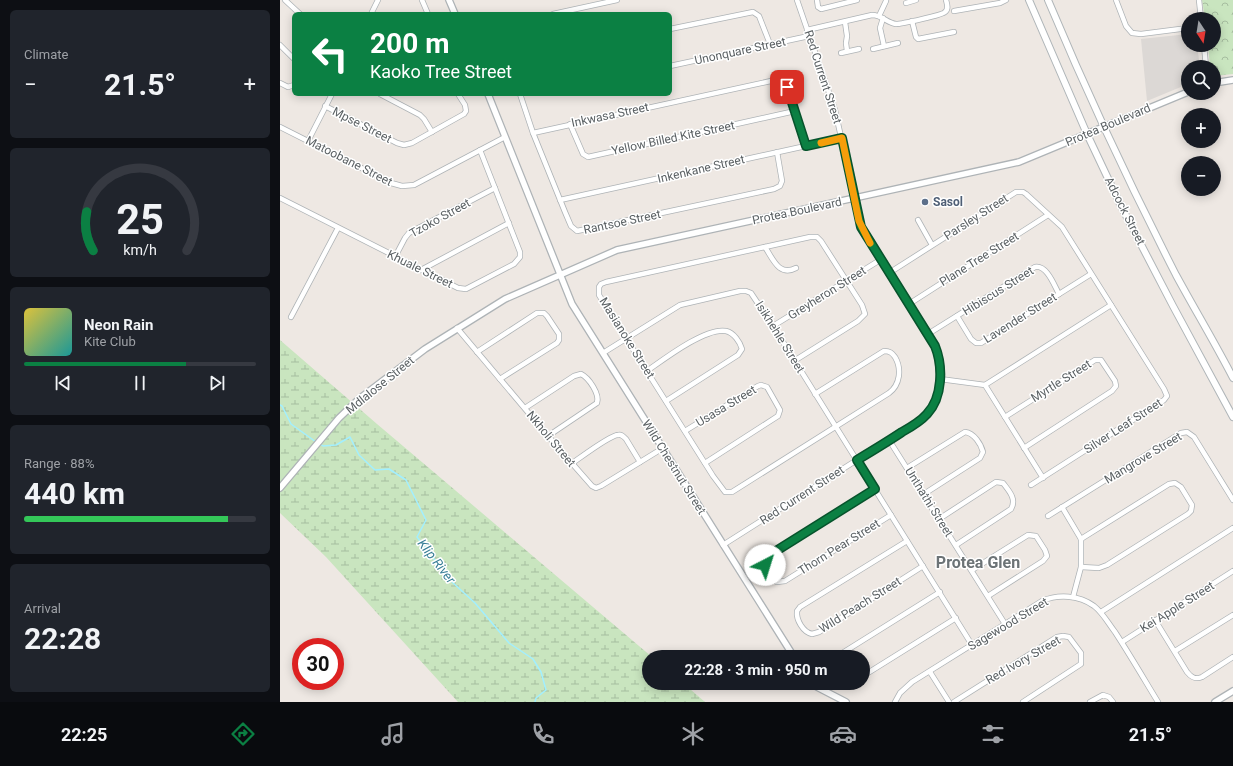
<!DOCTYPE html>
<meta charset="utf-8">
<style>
:root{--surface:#171b24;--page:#20242c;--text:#f1f3f6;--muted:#9ea1a6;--line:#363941;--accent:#0b8043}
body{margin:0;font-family:Roboto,sans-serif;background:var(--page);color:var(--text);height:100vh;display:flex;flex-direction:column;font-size:15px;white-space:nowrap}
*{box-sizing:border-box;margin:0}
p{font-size:13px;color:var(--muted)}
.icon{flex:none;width:22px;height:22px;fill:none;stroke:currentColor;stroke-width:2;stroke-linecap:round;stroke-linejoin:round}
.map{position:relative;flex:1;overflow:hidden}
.panel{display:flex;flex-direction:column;gap:10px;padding:10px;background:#0d0f14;width:280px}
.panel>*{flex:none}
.banner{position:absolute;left:12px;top:12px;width:380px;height:84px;border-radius:6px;box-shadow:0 2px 10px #0003;background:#0b8043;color:#fff;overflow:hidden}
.needle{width:26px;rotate:168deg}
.buttons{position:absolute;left:901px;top:12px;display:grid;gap:8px}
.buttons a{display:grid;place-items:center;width:40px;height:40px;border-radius:50%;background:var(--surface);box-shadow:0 2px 10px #0003;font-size:20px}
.speed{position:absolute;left:12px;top:638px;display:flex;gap:8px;font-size:20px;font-weight:700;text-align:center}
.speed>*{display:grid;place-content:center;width:52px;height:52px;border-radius:50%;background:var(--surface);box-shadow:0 2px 10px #0003;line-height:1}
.speed .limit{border:6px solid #d22;background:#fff;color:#111}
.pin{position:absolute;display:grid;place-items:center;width:34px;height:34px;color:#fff;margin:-17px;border-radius:8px;box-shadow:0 2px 6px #0006}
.me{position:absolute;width:44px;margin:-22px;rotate:40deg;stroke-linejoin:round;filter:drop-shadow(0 0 3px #0008)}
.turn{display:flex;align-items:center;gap:14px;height:84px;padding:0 12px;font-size:18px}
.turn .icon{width:52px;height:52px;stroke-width:2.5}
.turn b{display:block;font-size:28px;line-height:34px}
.big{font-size:30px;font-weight:700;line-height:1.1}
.panel .tile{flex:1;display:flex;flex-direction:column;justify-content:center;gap:6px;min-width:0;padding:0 14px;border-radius:6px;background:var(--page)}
.panel .dial{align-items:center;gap:0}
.dial svg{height:104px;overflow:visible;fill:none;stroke:var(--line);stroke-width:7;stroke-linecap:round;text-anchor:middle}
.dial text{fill:var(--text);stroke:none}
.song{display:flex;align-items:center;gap:12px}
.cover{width:48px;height:48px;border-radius:6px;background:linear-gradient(135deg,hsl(50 70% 55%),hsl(180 70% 35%))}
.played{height:4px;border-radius:2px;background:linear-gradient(90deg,var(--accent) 70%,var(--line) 70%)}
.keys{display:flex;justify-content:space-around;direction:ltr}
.heat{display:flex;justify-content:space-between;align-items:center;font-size:22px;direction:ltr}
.charge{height:6px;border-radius:3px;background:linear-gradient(90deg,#34c759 88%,var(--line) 0)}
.trip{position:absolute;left:362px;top:650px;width:228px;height:40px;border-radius:20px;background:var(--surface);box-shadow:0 2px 10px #0003;font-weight:700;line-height:40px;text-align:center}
.tabs{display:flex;height:64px;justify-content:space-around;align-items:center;background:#090b0e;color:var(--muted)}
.tabs .icon{width:28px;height:28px}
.tabs .current{color:var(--accent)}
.tabs b{font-size:18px;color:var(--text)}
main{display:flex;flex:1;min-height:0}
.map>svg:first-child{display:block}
</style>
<main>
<section class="panel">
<div class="tile"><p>Climate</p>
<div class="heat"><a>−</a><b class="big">21.5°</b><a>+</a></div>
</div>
<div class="tile dial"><svg viewBox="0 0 100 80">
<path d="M14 69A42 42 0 1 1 86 69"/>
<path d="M14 69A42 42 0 0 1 9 39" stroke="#0b8043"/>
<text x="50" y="56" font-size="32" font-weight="700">25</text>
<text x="50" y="72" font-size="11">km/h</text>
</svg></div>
<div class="tile">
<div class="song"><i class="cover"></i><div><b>Neon Rain</b><p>Kite Club</p></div></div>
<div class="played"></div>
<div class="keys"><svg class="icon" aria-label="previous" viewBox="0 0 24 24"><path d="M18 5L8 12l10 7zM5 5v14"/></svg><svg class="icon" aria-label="pause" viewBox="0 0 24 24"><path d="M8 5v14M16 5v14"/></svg><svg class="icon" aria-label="next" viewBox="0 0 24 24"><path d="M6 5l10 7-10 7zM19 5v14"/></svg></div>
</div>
<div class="tile"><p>Range · 88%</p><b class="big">440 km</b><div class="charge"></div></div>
<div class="tile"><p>Arrival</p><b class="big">22:28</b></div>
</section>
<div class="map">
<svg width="953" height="702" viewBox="0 0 953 702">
<defs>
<pattern id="wetland-marsh" width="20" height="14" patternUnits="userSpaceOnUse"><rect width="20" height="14" fill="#c9e5bf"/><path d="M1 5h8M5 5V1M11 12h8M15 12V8" fill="none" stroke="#a6bd9f"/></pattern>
<pattern id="park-crowns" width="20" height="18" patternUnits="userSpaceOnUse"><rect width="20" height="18" fill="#c9e5bf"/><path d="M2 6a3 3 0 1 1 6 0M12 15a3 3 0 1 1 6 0" fill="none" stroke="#a6bd9f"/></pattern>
</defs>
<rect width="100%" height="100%" fill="#eee8e3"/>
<polygon fill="#dcd8d5" points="908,34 908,45 917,45 920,67 908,67 908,84 867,101 861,39"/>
<polygon fill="url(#wetland-marsh)" points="0,340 97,424 372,657 369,657 369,683 403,683 425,702 178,702 46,557 0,513"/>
<polygon fill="url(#park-crowns)" points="922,0 953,0 953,74 934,76 934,67 930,67 928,45 934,45 934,19 925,19"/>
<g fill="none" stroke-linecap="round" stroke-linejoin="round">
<g stroke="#a2efff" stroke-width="1.5">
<polyline points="0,405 2,406 11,424 36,442"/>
<polyline points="40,444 43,446 56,445 70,437 79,455 95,470 109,469 126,480 146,520 137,537 171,581 195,603 229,643 253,659 261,672 266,690 256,698 255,702"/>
</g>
<g stroke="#aeb3b6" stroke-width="6">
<g id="minor">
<polyline points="5,0 20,14"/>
<polyline points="142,0 148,14"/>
<polyline points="537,0 538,7 541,9 577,0"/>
<polyline points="836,0 846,26 852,33 861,34 908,28"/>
<polyline points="919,0 921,19"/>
<polyline points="626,3 636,0"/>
<polyline points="674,11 720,3 726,0"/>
<polyline points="91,14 98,0"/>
<polyline points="273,14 337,0"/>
<polyline points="599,16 606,1"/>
<polyline points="603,18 600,28 604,46"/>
<polyline points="632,21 636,37 638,39 674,32"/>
<polyline points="565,22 567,36 566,43 567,51"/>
<polyline points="390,29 473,12 479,16 490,44"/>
<path d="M527,30L592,15C602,15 607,23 616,24C621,24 663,15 665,12C669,9 667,4 666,0"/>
<polyline points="0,45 14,59"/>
<polyline points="924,45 926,67"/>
<polyline points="593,49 618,43"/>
<polyline points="561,53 579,49"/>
<polyline points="390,66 529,36"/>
<polyline points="0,83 8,87 14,85"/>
<polyline points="100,94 140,115 144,119 152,132"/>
<polyline points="240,94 253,133 285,212 291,226 297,231 494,189 500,186 502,181 497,152"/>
<polyline points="45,106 117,143 124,145 132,143 184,114 186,111 185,105 178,94"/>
<polyline points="290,124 303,154 308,157 515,111"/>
<polyline points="0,127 111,183 122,186 134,185 225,137"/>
<polyline points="253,133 500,79 503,80 507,87 526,146"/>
<polyline points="28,141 52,94"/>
<polyline points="0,198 178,288 186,289 234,264 240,257 240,252 200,150"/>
<polyline points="280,200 562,138"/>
<polyline points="638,220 652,245"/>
<path d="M485,247C493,259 499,277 516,268"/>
<polyline points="115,257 125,238 129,233 215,188"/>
<polyline points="141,270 229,223"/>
<polyline points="609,273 736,192 743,192 746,194 782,227 884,389 887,396 884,400 751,485"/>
<polyline points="629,304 768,215"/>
<polyline points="677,316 691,339 696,343 701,343 811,274"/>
<polyline points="11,317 58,228"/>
<polyline points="493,326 600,260"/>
<polyline points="177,328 268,436 312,486 316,488 321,486 383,448"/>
<path d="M648,334L755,267C767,265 774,285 779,294"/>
<polyline points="197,352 257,313 264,313 267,316 279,334 279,340 277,343 220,379"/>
<polyline points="323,353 400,305 460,291 466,291 471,293 493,326 692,645"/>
<path d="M514,361L578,321L585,314L582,305L541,241L537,237H530L326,282L321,284L319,287V295L327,308L433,476L445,492H452L609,393C620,385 622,369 615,357C612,353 610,351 604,351L535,394"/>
<path d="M367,371C384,359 426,327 446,331C454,333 460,342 462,349L458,355L386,401"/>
<polyline points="660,379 705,385 831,305"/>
<polyline points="705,385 763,478"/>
<path d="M245,408L294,376L301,374C309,378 320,394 317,403L268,436"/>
<polyline points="725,417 815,360 821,360 835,381 836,386 832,391 744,448"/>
<polyline points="405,431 478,386 481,385 487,387 500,410 498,416 425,463"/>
<polyline points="609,440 725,624"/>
<path d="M291,464C300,458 330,435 338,435C341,434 343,436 346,439L360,462"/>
<path d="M627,468L685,432C694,433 701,444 703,452L700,458L644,494"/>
<path d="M595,489L488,556L485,560C485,568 490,578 497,582L505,581L611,515"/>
<polyline points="782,507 801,539 801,567 793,597"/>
<polyline points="768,516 901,433 907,432 914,437 953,500"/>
<path d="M659,519L716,482L723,483C729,491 737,499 731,509L676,545"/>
<polyline points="801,539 889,484 895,483 901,487 912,505 911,511 908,514 827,565 819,568 801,567"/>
<path d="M627,541L520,607L517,611C516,620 523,632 532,634L539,632L643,566"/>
<path d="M443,545L643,418C662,400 664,369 655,346L581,227L555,110L517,0"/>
<polyline points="692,570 748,535 756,536 765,550 767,556 763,561 708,596"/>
<polyline points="821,612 953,528"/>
<path d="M875,620L907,672C911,677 915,680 922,677L953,657"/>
<polyline points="842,642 953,571"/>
<polyline points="895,651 953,615"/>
<polyline points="556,657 660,592"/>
<polyline points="650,672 669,702"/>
<polyline points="583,676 676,618"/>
<path d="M615,702L620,693L632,682L762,601C778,594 799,595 814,606C823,613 828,623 835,632C850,655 864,679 878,702"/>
<polyline points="674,702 777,637 783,636 789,637 801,653 801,664 743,702"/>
<polyline points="810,702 823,695 829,697 833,702"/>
</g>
</g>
<g stroke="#aeb3b6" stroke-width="8">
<g id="tertiary">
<polyline points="169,0 175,14"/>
<polyline points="934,83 953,80"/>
<polyline points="208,94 292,304 514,657"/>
<polyline points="0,488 59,418 79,399 145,349 225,299 337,250 739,162 908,92"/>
<polyline points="531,683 537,687 566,702"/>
<polyline points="935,702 953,691"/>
</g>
</g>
<g stroke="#afb5b8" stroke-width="8">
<g id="secondary">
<polyline points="749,0 807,134 841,206 893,306 953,417"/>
<path d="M768,0C807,93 850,185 896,275C915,310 935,343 953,378"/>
</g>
</g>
<use href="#minor" stroke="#fff" stroke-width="4.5"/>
<use href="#tertiary" stroke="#fff" stroke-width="5.5"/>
<use href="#secondary" stroke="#fff" stroke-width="6"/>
</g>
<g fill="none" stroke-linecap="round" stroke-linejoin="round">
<g stroke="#07532c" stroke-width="10">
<path id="route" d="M485,565V560L488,556L595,489L577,460C592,451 607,442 622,432C631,427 640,422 647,414C663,397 663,366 655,346L581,227L562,138L526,146L507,87"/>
</g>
<use href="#route" stroke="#0b8043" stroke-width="7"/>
<polyline stroke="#f59e0b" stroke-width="7" points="541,143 562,138 579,221 590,243"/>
</g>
<circle fill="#5c6f8a" stroke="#fff" stroke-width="1.5" cx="645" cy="202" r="4"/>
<g text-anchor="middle" stroke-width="3" stroke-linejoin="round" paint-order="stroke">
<g font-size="12" fill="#5b6164" stroke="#fff">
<text transform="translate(460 51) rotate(-12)" y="4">Unonquare Street</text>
<text transform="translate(543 77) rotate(72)" y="4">Red Current Street</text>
<text transform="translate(330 115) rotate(-12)" y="4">Inkwasa Street</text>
<text transform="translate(82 125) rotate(27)" y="4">Mpse Street</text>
<text transform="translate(828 125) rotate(-23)" y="4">Protea Boulevard</text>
<text transform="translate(393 138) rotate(-12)" y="4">Yellow Billed Kite Street</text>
<text transform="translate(69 161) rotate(27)" y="4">Matoobane Street</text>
<text transform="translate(421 169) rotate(-13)" y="4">Inkenkane Street</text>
<text transform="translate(517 211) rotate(-12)" y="4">Protea Boulevard</text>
<text transform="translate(845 211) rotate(63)" y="4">Adcock Street</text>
<text transform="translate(696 217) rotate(-33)" y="4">Parsley Street</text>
<text transform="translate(160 218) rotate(-29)" y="4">Tzoko Street</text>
<text transform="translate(342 222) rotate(-12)" y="4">Rantsoe Street</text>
<text transform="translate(699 259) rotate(-32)" y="4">Plane Tree Street</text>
<text transform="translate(140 269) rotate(26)" y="4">Khuale Street</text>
<text transform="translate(718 291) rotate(-32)" y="4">Hibiscus Street</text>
<text transform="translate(547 293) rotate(-32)" y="4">Greyheron Street</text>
<text transform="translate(740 318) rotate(-32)" y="4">Lavender Street</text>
<text transform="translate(500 337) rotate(58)" y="4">Isikhehle Street</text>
<text transform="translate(347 338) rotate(58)" y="4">Masianoke Street</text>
<text transform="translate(781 381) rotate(-32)" y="4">Myrtle Street</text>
<text transform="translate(100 385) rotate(-39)" y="4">Mdlalose Street</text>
<text transform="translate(446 406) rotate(-31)" y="4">Usasa Street</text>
<text transform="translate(843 426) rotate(-33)" y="4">Silver Leaf Street</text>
<text transform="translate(271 439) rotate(50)" y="4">Nkholi Street</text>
<text transform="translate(863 458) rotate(-31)" y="4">Mangrove Street</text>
<text transform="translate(394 467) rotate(58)" y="4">Wild Chestnut Street</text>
<text transform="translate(522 495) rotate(-33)" y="4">Red Current Street</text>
<text transform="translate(649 502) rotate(58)" y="4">Unthathi Street</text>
<text transform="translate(559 547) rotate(-32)" y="4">Thorn Pear Street</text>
<text transform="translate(580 605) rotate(-32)" y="4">Wild Peach Street</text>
<text transform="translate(897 607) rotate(-32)" y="4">Kei Apple Street</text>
<text transform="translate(728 624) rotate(-31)" y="4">Sagewood Street</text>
<text transform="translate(743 660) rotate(-30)" y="4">Red Ivory Street</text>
</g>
<g font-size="12" font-weight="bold" fill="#4e5e75" stroke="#fff" text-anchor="start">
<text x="653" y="206">Sasol</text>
</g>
<g font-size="13" font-style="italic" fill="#377e96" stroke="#fff">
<text transform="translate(157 561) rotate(52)" y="5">Klip River</text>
</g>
<g font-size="16" font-weight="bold" fill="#6c7376" stroke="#fff">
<text x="698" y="568">Protea Glen</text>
</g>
</g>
</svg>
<div class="buttons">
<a><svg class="needle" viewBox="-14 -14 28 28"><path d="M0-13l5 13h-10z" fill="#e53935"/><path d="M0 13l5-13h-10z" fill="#9ea1a6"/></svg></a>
<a><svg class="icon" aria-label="search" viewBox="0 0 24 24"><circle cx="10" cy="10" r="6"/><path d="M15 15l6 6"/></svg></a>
<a>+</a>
<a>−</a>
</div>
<div class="speed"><div class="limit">30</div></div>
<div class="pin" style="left:507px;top:87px;background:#d93025"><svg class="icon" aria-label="arrive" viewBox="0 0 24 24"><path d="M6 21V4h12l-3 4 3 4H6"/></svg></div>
<svg class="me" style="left:485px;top:565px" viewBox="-20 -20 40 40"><circle r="19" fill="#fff"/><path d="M0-13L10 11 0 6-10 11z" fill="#0b8043"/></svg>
<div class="trip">22:28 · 3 min · 950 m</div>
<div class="banner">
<div class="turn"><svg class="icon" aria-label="left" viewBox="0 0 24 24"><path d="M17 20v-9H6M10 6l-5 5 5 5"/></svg><div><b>200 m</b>Kaoko Tree Street</div></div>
</div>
</div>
</main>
<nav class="tabs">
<b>22:25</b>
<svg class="icon current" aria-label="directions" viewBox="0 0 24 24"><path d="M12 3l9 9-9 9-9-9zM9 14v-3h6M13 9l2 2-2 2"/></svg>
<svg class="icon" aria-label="music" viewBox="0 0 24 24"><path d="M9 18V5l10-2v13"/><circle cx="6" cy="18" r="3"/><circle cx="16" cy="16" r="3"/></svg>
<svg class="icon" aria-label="phone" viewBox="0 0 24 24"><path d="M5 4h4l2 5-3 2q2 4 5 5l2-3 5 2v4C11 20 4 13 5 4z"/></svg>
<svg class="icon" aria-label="climate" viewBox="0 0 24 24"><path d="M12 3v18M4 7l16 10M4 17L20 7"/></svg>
<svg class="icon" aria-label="car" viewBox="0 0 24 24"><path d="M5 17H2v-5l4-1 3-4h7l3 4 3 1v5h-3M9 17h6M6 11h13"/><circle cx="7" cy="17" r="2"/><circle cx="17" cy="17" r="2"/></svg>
<svg class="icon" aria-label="filters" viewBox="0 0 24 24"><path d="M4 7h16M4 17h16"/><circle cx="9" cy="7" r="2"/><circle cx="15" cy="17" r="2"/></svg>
<b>21.5°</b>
</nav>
